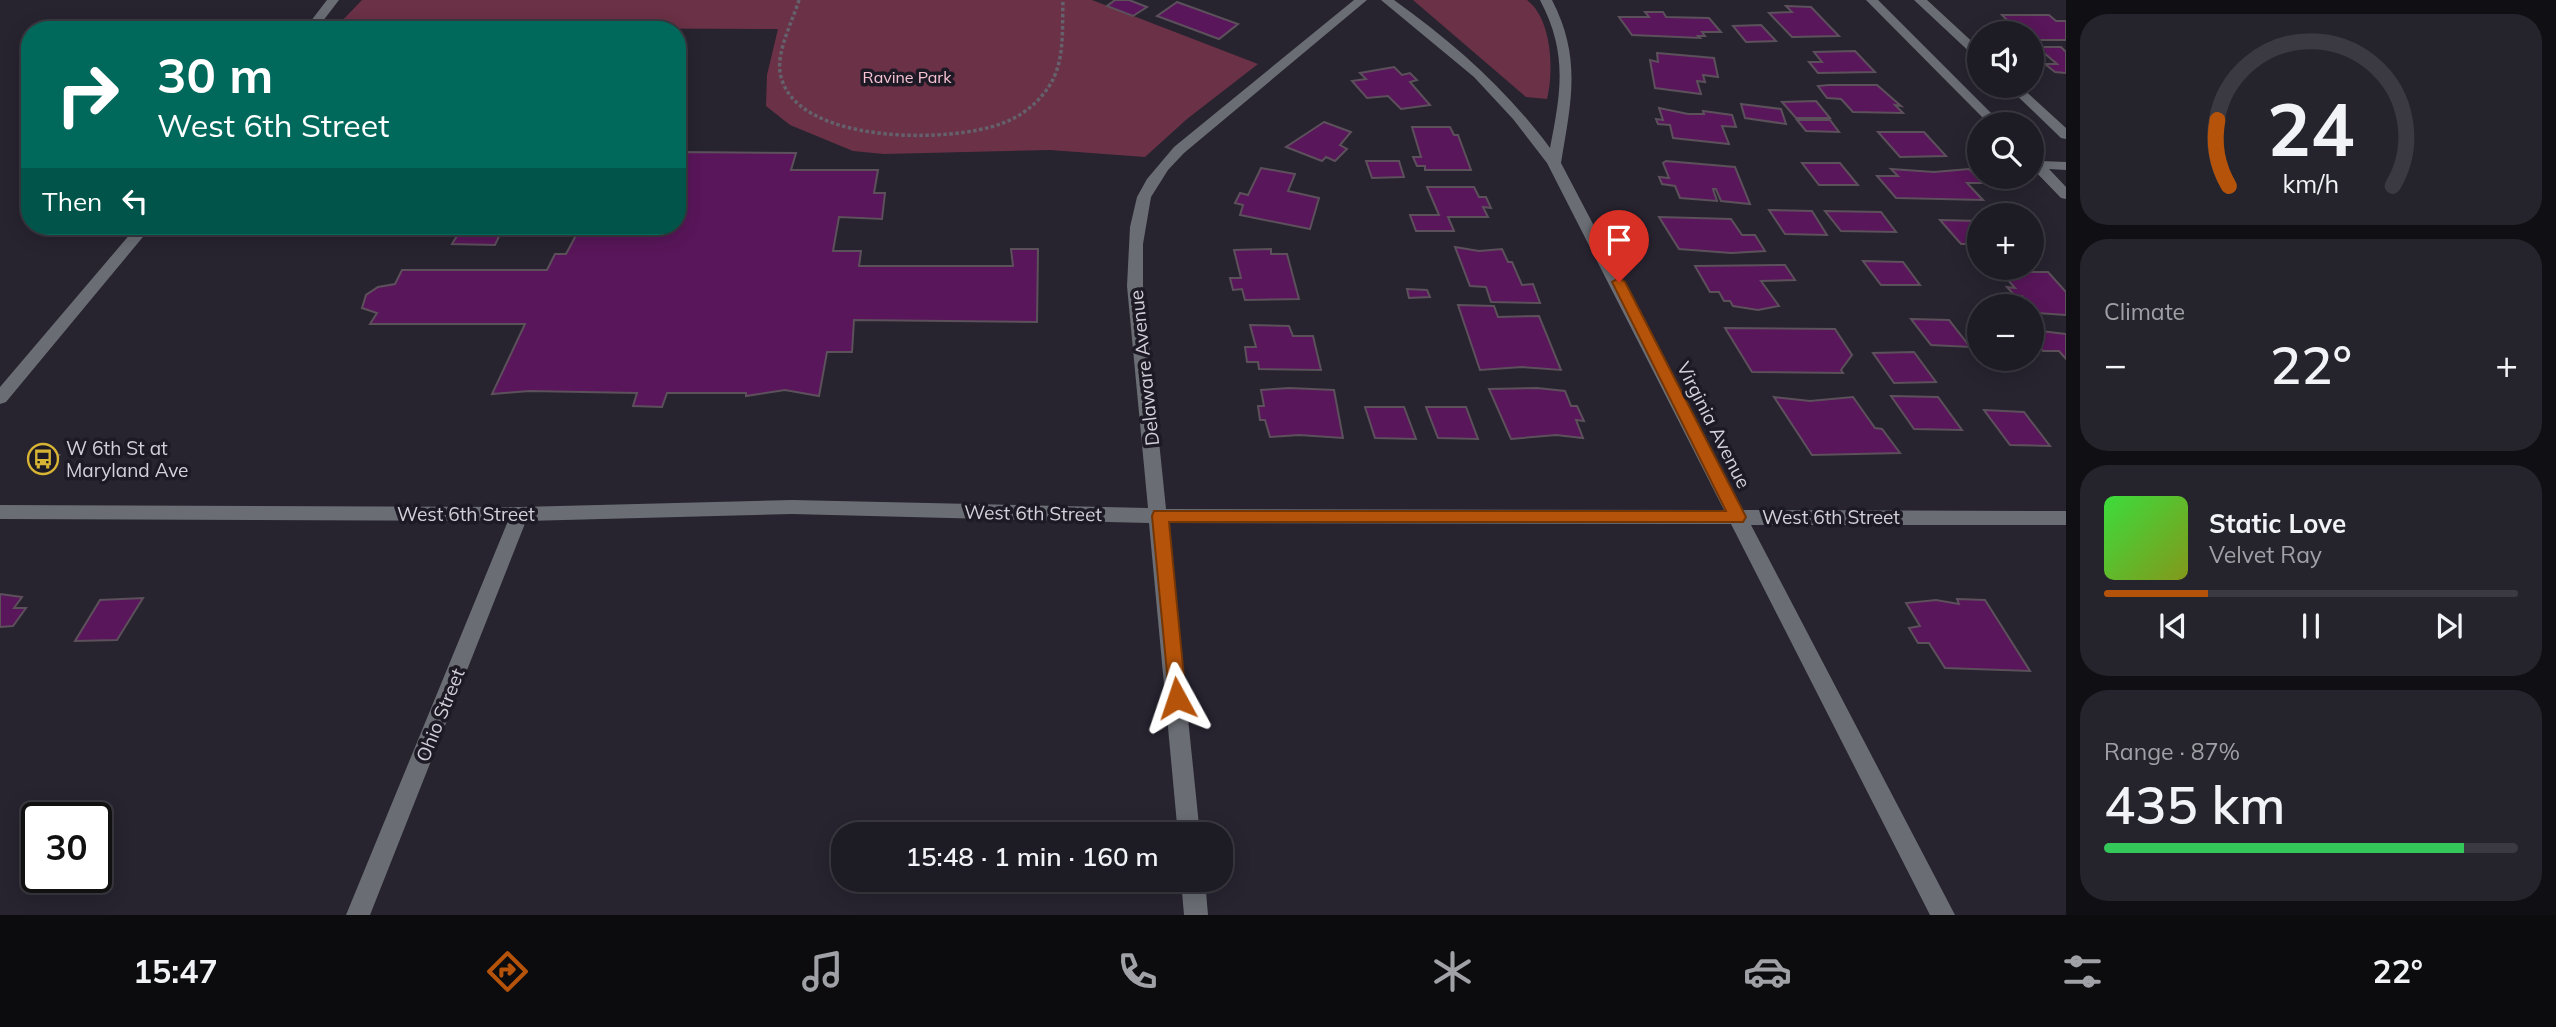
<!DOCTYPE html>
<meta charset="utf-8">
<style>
:root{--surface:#1d1b24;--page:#25242c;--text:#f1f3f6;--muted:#a0a1a6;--line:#3b3941;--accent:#b45309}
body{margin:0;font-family:Mulish,sans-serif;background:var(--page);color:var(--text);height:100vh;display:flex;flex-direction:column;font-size:26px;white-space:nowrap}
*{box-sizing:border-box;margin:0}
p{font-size:23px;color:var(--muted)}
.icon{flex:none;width:38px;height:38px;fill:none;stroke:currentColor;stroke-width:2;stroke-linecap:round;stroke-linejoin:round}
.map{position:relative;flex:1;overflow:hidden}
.panel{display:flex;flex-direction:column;gap:14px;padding:14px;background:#100f14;width:490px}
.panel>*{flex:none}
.hud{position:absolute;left:21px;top:21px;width:665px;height:214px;border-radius:28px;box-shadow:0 4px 18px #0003,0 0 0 2px var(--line);background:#00695c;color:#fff;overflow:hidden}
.buttons{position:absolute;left:1967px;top:21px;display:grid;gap:14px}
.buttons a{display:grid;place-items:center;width:77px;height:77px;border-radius:50%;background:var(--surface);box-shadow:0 4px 18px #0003,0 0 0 2px var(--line);font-size:35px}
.speed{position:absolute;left:21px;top:802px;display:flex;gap:14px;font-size:35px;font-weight:700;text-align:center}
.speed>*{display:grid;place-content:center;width:91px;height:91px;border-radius:50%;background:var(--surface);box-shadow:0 4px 18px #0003,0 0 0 2px var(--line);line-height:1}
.speed .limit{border:4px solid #111;border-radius:10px;background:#fff;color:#111}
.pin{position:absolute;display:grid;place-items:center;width:60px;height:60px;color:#fff;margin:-72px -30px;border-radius:50% 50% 50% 0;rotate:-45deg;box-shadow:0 0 7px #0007}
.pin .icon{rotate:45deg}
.me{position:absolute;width:77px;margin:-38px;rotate:355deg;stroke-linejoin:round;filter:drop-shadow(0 0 5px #0008)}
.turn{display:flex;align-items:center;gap:24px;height:147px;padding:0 21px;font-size:32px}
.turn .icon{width:91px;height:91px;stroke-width:2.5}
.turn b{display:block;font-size:49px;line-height:60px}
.then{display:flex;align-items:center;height:66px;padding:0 21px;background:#0003;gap:14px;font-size:26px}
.big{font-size:52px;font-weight:600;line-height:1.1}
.panel .tile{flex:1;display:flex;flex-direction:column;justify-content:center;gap:10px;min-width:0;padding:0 24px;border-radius:28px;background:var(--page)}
.panel .dial{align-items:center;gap:0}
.dial svg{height:182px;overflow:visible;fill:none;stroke:var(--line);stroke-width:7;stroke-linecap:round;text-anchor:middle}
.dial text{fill:var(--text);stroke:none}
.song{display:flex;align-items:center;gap:21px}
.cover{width:84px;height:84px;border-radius:10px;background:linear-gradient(135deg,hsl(120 70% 55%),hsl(70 70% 35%))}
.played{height:7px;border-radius:4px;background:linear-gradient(90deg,var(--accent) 25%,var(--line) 25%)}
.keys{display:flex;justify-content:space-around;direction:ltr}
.heat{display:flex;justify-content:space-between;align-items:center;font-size:38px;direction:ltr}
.charge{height:10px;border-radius:5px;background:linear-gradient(90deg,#34c759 87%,var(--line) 0)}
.trip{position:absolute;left:831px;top:822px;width:402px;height:70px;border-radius:28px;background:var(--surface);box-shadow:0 4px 18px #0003,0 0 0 2px var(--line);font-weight:600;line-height:70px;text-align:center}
.menu{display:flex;height:112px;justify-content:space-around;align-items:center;background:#0c0b0e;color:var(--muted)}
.menu .icon{width:49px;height:49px}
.menu .current{color:var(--accent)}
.menu b{font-size:32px;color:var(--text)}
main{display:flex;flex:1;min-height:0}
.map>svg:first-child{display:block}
</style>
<main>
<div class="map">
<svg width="2066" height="915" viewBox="0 0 2066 915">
<rect width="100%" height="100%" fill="#272430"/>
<g fill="#6b3146">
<polygon points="362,0 1092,0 1258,64 1187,119 1145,157 1050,150 884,154 853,151 790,125 766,106 767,75 778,29 336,27"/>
<path d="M1413,0H1527C1552,19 1554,71 1547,99L1526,97Z"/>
</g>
<g fill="#59165a" stroke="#5c505b" stroke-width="2">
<polygon points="1115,0 1129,0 1147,7 1133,16 1107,6"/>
<polygon points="1177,2 1238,24 1219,39 1157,16"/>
<polygon points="1786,6 1811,7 1839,36 1792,37 1769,13 1792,12"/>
<polygon points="1645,12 1663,12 1666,17 1709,18 1721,32 1702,32 1705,36 1698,36 1700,38 1632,35 1619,17 1649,17"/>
<polygon points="2002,15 2049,15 2056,21 2066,21 2066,40 2033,40 2032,33 2020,33"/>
<polygon points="1761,25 1776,41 1746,42 1733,26"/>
<polygon points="2037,47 2061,47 2066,52 2066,73 2055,72 2045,64 2057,64"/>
<polygon points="1855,51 1875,72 1818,73 1809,62 1822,62 1814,52"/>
<polygon points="1657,53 1714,58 1718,77 1703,75 1705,82 1697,81 1701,94 1655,88 1650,60 1658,62"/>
<polygon points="1394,67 1402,75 1410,73 1417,80 1410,82 1430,105 1401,109 1388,96 1367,98 1352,81 1366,79 1360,73"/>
<polygon points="1829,85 1877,85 1901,106 1895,105 1903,113 1853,112 1841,99 1827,98 1818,86"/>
<polygon points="1816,101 1830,118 1796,118 1782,102"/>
<polygon points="1741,104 1781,109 1786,124 1745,118"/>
<polygon points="1659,108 1688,114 1704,114 1703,111 1732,115 1736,127 1722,126 1729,144 1673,138 1670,125 1658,124 1656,119 1663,120"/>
<polygon points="1797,120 1830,120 1839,132 1806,131"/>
<polygon points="1324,122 1351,132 1340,145 1347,149 1335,161 1326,157 1322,161 1286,147"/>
<polygon points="1412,127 1450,127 1454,135 1458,135 1471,170 1425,170 1425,166 1417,166 1413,157 1421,157"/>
<polygon points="1878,132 1924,132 1946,156 1900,157"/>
<polygon points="677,152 796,153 791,170 878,170 874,193 885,193 882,219 839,217 833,251 861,251 859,266 1013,266 1011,249 1038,249 1037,322 854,320 852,352 827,352 819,396 785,390 746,396 746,393 667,393 662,407 633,406 637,393 529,391 492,394 525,324 370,324 377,313 362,308 366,295 378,287 395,284 402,270 547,270 555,254 566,254 581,226 677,226"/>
<polygon points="1366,161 1399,161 1404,177 1372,178"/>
<polygon points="1666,161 1735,167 1750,204 1721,201 1716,189 1713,189 1717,201 1680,198 1675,186 1662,184 1659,177 1669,178 1663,163"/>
<polygon points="1802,163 1840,163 1858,185 1819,185"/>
<polygon points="1261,168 1295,174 1288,191 1319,198 1310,229 1240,215 1243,205 1235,203 1240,193 1248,195"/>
<polygon points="1891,169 1934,172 1969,169 1983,183 1967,183 1983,200 1896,198 1877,176 1898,176"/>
<polygon points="1427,187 1474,187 1479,197 1486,197 1491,208 1483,207 1488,217 1448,217 1454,231 1416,231 1410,215 1439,215"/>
<polygon points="1769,210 1812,211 1827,235 1785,234"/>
<polygon points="1825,211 1881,212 1896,232 1841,231"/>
<polygon points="1659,217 1731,219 1742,235 1755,235 1765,251 1731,253 1679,249"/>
<polygon points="1940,220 1979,221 1979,258 1967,244 1961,244"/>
<polygon points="463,226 555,226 551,234 501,232 495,245 452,244"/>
<polygon points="1455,247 1479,251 1502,249 1508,262 1512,262 1522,285 1533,284 1540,303 1491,302 1486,287 1470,286"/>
<polygon points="1271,249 1271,254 1287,254 1299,299 1245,300 1242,289 1233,290 1230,278 1241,278 1234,250"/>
<polygon points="1863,261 1903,262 1920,285 1881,285"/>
<polygon points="1785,265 1795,280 1761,281 1779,306 1758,310 1733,306 1730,301 1724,301 1719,292 1710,292 1695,266"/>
<polygon points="2001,272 2048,272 2066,292 2066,315 2037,313 2022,296 2015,296 2007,287 2015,288"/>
<polygon points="1407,289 1427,290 1430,297 1409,298"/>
<polygon points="1458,305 1494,306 1498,317 1539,316 1561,370 1522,367 1480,370"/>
<polygon points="1911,319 1949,320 1970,347 1931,345"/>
<polygon points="1250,325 1289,326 1293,336 1313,336 1321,370 1259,369 1258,362 1247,362 1245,347 1256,347"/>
<polygon points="1725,328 1835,329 1852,355 1841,370 1843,373 1752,372"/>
<polygon points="2041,331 2066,334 2066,359 2059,351 2043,351 2032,338 2032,332 2043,332"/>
<polygon points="1914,352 1936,382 1894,383 1873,353"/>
<polygon points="1289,388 1334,390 1343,438 1299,435 1270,437 1265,420 1260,420 1258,406 1264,406 1261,390"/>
<polygon points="1537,388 1565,391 1571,406 1577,406 1584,421 1576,420 1583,438 1556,435 1511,439 1489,389"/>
<polygon points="1891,396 1938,397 1962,430 1914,429"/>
<polygon points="1774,397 1810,401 1853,397 1875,428 1882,429 1900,453 1812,455"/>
<polygon points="1365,407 1404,407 1416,439 1375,438"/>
<polygon points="1426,407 1466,407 1478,439 1438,438"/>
<polygon points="1984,410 2024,412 2050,446 2010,445"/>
<polygon points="36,455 59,455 53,463 30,462"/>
<polygon points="0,594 22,597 14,608 26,608 13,626 0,627"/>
<polygon points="143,598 117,640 75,641 100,600"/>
<polygon points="1957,599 1985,600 2030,671 1945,668 1929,643 1918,643 1909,628 1920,626 1906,603 1936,600 1959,604"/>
</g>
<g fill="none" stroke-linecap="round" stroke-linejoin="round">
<path stroke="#64616c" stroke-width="3.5" stroke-dasharray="3.5 2.5" stroke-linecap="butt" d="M799,0C793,20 777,50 780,72C791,145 951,144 1003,123C1022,116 1040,102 1051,83C1065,59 1062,27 1063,0"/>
<g fill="#6a6e74" fill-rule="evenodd">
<polygon points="327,0 339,0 316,30 304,30"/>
<path d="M1354,0H1367L1184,153L1168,170L1151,197L1143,244V286L1166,509L1724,510L1547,163L1513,119L1474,77L1381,0H1394C1453,42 1507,90 1550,148C1561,92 1568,53 1540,0H1552C1582,58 1571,102 1561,163L1743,510L2066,511V525H1751L1955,915H1930L1731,524L1168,523L1200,835H1178L1149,523L792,514L526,521L370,915H346L508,521L0,519V505L520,507L792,500L1148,508L1127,286L1130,227L1137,197L1147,179L1174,147Z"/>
<polygon points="1866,0 1878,0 2002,124 1989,124"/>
<polygon points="1914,0 1927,0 1979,48 1979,58 1975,57"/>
<polygon points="2007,86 2020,86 2066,128 2066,139 2061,138"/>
<polygon points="2032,156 2041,161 2066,162 2066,170 2049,169 2066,187 2066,199 2061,198 2032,168"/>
<polygon points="137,226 152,226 6,402 0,404 0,387"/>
<polygon points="1181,880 1205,880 1208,915 1184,915"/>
</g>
</g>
<polygon fill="#b45309" stroke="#753606" stroke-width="2" points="1619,278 1625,282 1746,517 1743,522 1169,522 1186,698 1183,704 1177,706 1170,704 1152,516 1154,511 1726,511 1612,282"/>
<defs>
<g id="bus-ring" transform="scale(1.575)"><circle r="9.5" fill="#1d1a26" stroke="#d7b434" stroke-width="1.5"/><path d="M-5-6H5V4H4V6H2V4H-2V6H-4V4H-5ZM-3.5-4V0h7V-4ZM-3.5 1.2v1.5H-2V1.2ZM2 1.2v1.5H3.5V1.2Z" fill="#d7b434"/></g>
</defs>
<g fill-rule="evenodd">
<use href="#bus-ring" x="43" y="459"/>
</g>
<g text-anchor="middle" stroke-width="7" stroke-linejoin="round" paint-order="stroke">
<g font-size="16" fill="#f7c2d2" stroke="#1d1a26">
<text x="907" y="83">Ravine Park</text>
</g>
<g font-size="19" fill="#d2d1d9" stroke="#1d1a26">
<text transform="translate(1144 368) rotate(-96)" y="7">Delaware Avenue</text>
<text transform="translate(1714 425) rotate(63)" y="7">Virginia Avenue</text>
<text transform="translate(1033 513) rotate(1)" y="7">West 6th Street</text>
<text x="466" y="521">West 6th Street</text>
<text x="1831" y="524">West 6th Street</text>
<text transform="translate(440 715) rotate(-68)" y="7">Ohio Street</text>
</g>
<g font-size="19" fill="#d2d1d9" stroke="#1d1a26" text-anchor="start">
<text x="66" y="455">W 6th St at<tspan x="66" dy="22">Maryland Ave</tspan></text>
</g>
</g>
</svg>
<div class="buttons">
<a><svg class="icon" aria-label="sound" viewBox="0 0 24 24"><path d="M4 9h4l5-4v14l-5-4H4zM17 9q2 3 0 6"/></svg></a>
<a><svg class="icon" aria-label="search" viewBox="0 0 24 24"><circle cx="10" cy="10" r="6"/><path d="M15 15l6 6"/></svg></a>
<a>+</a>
<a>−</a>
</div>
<div class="speed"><div class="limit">30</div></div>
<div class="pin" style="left:1619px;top:282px;background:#d93025"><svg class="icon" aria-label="arrive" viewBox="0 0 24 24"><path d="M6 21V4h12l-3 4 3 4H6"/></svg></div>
<svg class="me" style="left:1177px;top:698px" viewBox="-20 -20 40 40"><path d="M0-17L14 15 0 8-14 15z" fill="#b45309" stroke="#fff" stroke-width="4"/></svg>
<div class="trip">15:48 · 1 min · 160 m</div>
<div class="hud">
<div class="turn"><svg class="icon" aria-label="right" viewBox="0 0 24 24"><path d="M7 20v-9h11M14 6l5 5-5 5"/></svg><div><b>30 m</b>West 6th Street</div></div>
<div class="then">Then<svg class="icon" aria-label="left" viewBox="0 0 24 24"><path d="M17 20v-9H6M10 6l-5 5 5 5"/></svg></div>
</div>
</div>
<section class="panel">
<div class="tile dial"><svg viewBox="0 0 100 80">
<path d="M14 69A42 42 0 1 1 86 69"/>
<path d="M14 69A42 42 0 0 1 9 40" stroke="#b45309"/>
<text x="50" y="56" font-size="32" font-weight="700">24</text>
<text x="50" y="72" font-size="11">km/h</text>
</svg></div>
<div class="tile"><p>Climate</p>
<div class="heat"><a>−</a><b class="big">22°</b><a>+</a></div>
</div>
<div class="tile">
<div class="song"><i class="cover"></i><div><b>Static Love</b><p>Velvet Ray</p></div></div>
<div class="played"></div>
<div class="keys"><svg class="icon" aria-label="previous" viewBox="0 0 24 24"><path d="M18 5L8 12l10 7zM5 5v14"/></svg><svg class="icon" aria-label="pause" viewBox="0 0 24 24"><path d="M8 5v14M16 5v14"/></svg><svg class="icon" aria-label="next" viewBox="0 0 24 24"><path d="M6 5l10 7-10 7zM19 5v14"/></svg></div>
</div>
<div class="tile"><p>Range · 87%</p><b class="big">435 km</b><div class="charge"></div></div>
</section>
</main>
<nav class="menu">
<b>15:47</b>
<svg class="icon current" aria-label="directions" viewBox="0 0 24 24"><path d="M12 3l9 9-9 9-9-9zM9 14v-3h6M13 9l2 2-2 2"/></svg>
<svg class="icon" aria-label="music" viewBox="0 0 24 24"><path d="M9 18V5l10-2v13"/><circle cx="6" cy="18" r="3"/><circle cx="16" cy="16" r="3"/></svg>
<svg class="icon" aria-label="phone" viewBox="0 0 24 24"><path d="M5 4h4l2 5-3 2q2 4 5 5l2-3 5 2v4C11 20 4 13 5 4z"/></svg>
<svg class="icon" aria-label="climate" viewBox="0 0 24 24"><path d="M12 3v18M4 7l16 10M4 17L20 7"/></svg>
<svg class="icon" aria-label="car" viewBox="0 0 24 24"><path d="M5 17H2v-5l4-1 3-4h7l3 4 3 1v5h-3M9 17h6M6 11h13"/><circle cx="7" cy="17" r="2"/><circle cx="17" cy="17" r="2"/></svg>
<svg class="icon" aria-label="filters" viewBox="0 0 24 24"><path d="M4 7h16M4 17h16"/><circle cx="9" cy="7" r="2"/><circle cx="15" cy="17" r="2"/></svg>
<b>22°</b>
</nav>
